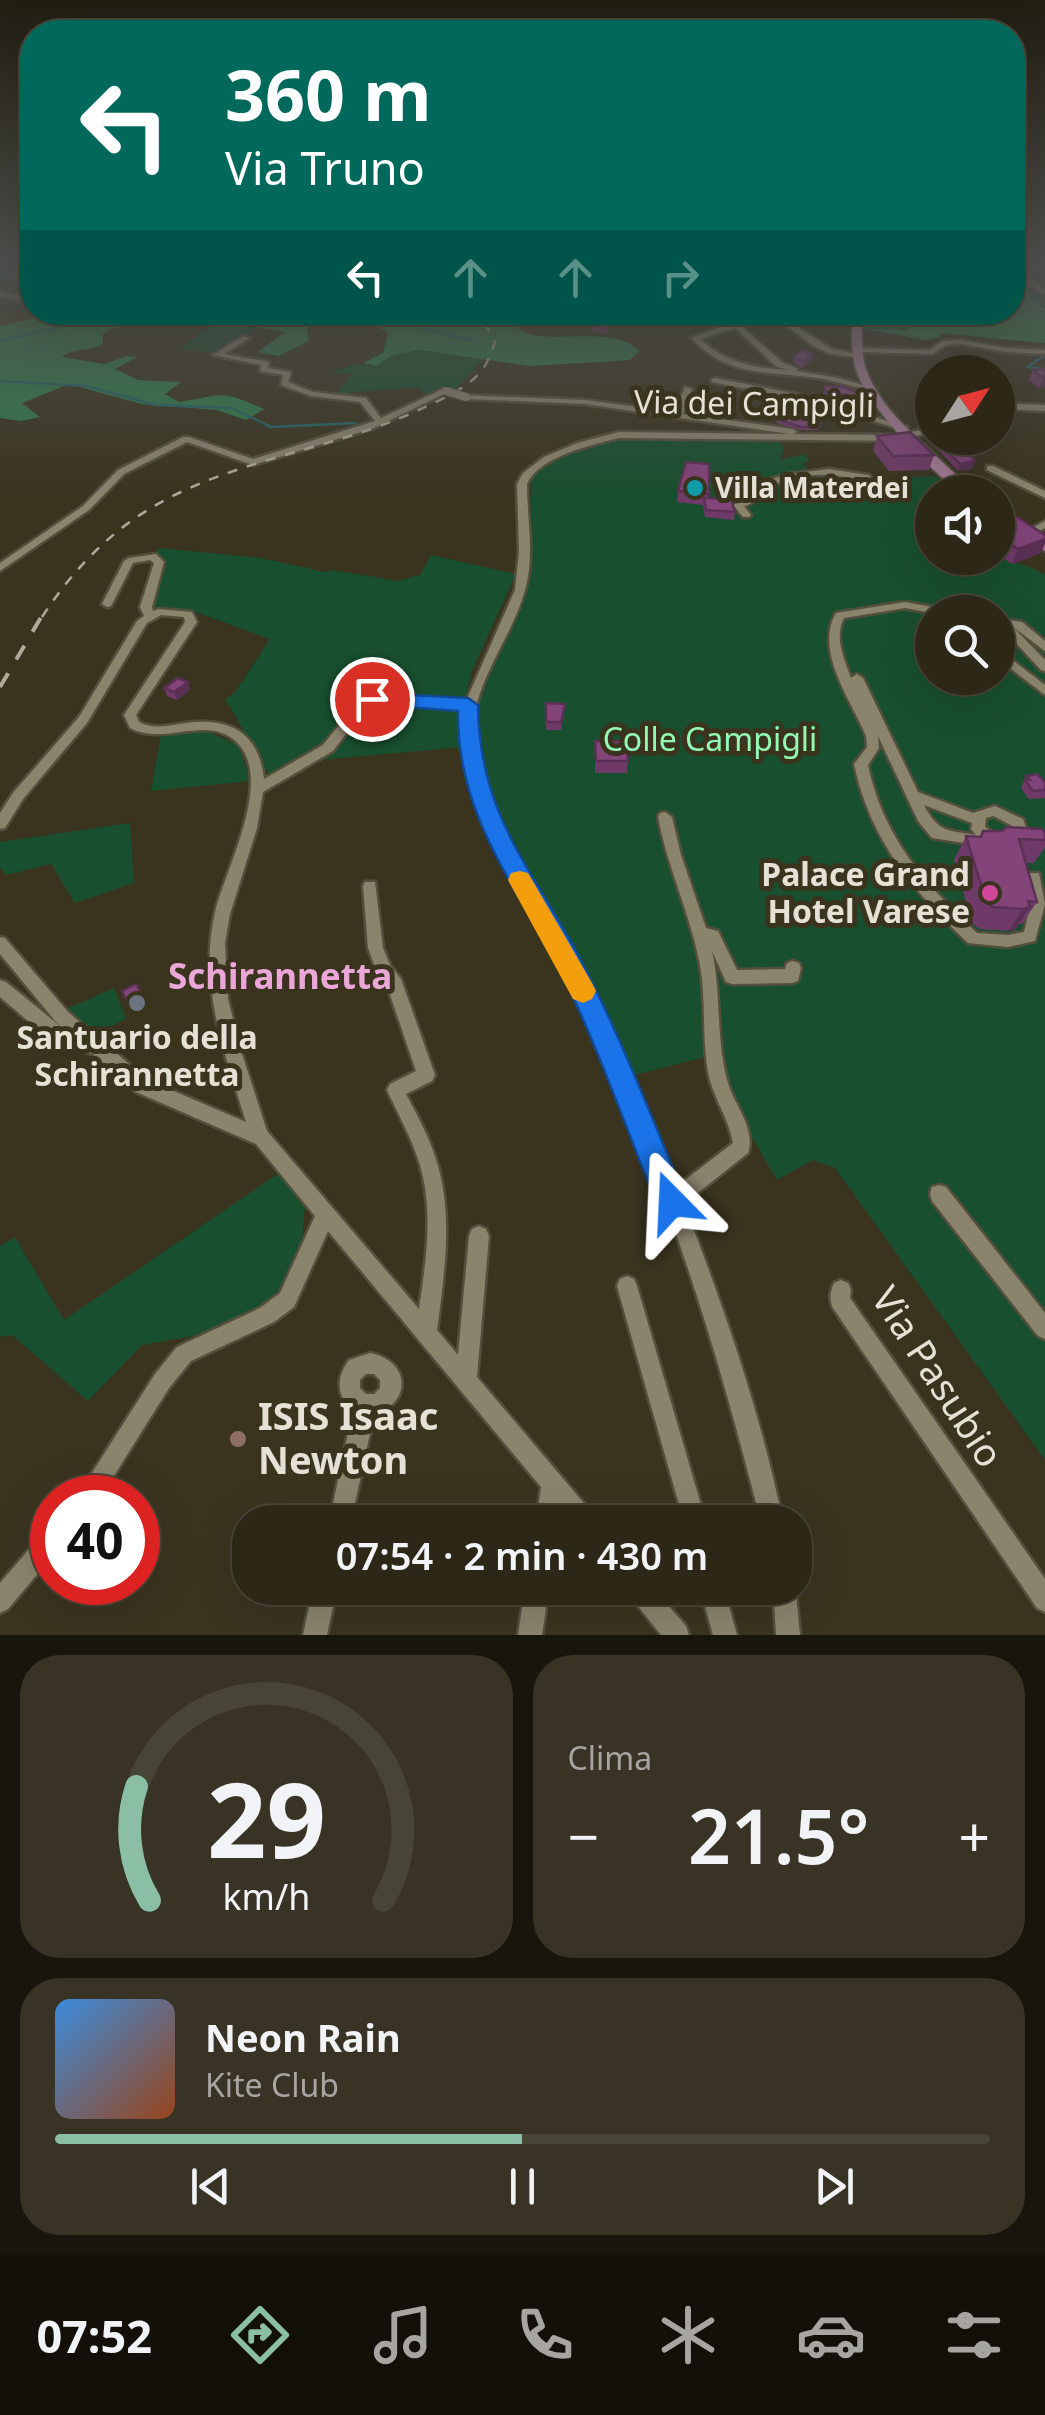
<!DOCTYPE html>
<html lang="it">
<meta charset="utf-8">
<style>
:root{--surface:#2c2717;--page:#383324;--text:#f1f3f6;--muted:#a6a5a1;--line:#484436;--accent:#8abfa5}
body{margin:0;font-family:"Noto Sans",sans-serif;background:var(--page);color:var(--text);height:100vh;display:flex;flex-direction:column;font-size:38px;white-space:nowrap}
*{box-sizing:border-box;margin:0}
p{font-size:32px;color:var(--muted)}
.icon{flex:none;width:55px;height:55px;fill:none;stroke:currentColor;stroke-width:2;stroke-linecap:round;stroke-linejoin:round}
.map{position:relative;height:1635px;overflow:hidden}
.drawer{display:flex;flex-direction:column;gap:20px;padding:20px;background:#18150d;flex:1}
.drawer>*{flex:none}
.top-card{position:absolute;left:20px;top:20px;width:1005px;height:305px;border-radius:40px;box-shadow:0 10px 40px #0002,0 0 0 2px var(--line);background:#00695c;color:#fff;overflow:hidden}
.needle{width:65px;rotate:54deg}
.controls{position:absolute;left:915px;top:355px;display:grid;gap:20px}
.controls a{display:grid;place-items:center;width:100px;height:100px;border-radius:50%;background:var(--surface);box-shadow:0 10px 40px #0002,0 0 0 2px var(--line);font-size:50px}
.speed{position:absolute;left:30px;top:1475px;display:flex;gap:20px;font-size:50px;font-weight:700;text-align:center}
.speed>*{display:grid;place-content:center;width:130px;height:130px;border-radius:50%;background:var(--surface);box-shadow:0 10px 40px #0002,0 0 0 2px var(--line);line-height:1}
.speed .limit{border:15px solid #d22;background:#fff;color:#111}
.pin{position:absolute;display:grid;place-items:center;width:85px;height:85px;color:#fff;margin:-42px;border:5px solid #fff;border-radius:50%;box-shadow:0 2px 10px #0007}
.me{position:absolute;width:110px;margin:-55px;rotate:339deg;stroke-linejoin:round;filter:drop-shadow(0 0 8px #0008)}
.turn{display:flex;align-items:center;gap:35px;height:210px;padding:0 40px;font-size:45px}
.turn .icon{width:130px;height:130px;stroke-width:2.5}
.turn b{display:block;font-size:70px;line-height:85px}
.lanes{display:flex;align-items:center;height:95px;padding:0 40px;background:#0003;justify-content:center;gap:50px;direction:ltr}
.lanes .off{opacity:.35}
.big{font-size:75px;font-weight:600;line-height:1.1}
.drawer .card{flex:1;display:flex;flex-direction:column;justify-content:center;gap:15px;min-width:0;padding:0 35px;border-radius:40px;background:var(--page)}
.drawer .dial{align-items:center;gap:0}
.dial svg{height:260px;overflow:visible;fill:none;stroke:var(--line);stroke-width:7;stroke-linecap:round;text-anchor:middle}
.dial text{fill:var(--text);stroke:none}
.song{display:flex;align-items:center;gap:30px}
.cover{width:120px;height:120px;border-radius:15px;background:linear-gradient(135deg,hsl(210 70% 55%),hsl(20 70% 35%))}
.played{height:10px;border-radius:5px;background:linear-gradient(90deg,var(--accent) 50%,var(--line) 50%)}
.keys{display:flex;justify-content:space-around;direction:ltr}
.heat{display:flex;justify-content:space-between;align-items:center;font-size:55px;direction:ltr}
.drawer .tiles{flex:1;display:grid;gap:20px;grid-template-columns:1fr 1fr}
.card:last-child{grid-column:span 2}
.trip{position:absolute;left:232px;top:1505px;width:580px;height:100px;border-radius:40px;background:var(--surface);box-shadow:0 10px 40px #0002,0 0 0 2px var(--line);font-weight:600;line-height:100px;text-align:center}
.tabs{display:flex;height:160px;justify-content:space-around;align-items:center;background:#121009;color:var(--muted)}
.tabs .icon{width:70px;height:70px}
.tabs .current{color:var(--accent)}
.tabs b{font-size:45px;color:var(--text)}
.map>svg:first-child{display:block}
</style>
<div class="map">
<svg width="1045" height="1635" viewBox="0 0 1045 1635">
<rect width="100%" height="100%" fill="#3a341f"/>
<g fill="#184f2e" fill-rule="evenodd">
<polygon points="1013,283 1034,288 1045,296 1045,343 940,333 940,337 865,330 862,326 863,313 1012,312"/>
<polygon points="216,322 259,328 216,353 181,348"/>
<polygon points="420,350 483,359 454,391 437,389 428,396 418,387 351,392 347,396 335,395 352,374 331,372 356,364 376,366 393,355"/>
<path d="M645,435L780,442L784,450L780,460L806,454L809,462L803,463L806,469L886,478L934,476L945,482L939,486L947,492H932V558H998V554C1013,565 1030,564 1045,575V1460L835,1168L813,1160L777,1180L705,1057L627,1077L586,976L498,834L471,749V703L525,594L532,476C559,449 608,439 645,435ZM932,612H998V678H932Z"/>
<path d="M159,548L261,558L325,572L333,570L398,581L420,575L431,555L516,574L472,671L464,702L369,698C341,727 312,767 269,774C250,751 243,724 225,700L236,691L270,639L196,612L191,617L185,613L149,616L159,562L154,555Z"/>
<path d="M376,701L464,705L463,747L319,760C338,744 356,711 376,701Z"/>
<polygon points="199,728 238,745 251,781 151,791 161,734"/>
<polygon points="130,823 134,883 75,903 51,864 6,875 0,868 0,842"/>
<polygon points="114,988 126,1019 90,1036 66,1009"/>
<polygon points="282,1171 296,1185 305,1205 302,1241 292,1276 278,1301 209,1333 142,1345 88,1401 12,1335 0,1337 0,1246 15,1237 64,1320"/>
</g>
<g fill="#2e7e4c">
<polygon points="1013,284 1029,287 1028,296 1045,309 1045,343 940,333 940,337 927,340 864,329 907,330 918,324 896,313 1012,312"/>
<path d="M57,313H493C505,319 522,332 533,335C560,341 620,327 639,351L630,360L530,366L420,350L393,355L376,366L363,363L383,353L388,333C368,318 329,318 307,328L309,341L279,356L258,352L285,332L183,314L111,329L103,334V344C91,352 73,347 62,357L104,364L127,356L137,357L115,369L138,380L181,382L165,394L179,402C227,395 218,389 264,409L246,420L217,410L142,404L76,386H64L22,403L40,417L21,421L0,418V326Z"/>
</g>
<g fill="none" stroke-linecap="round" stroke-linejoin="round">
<g stroke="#226668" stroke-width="2.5">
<polyline points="0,278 25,268"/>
<polyline points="1035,291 1029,296 1045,305"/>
<path d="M367,312C403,320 435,333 471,340"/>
<polyline points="0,341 124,312"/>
<polyline points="1045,355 1027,367 1045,369"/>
<polyline points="0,381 86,386 156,405 232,408 271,427 356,423"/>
</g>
<g stroke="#544f3d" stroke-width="5">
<g id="minor">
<polygon points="1012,268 1016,268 1045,290 1045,295 1012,272"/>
<polygon points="32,287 32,292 16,300 0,296 0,292 15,296"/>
<polygon points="690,312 698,312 698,313 694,315"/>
<polygon points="833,312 843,312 861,322 854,324"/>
<path d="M764,314L787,320L832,349L862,355L858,357C848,356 836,356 826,352C790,338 788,307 741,326L783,363L797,368V371L838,378L876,389L872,391C854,387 836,381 817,378C768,371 729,378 691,338L749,317ZM735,328L777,367L788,370C753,368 726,363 700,339Z"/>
<polygon points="243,336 250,338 224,354 269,362 268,368 291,372 288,382 313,392 366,398 381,418 443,389 450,391 374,428 253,465 187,442 124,474 89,510 0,571 0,563 83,506 118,470 183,437 189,437 253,459 375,421 360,402 311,396 281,385 283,375 260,371 261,365 213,355"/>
<polygon points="960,340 1006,348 1045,350 1045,354 1006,352 960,344 947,345 932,354 859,352 855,350 859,348 930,350 942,341"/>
<polygon points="715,378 797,394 908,427 904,430 793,398 712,382 711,380"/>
<path d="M685,387L692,389L683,414L793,429L797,432L794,434L898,435L932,427V432L898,441L619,438C592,445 539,456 527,484C527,519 535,556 525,590C512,638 474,680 473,732C472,814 545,900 582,971C617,1041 649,1113 677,1186L733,1143C729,1120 715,1100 709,1077C701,1038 707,998 699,960C689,911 667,866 658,817L660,813L665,812L672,817L681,855L706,928L718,931L737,970L785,969L787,963L793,961L799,963L801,968L798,981L792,983L732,984L726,982L712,951C722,995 715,1043 729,1086C736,1107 756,1130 748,1153L684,1204C724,1308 761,1414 783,1522H761C731,1405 698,1287 654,1175C628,1109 601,1043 570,979C529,895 449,809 464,709L373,703L368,705L333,751L263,792L257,828L230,914L225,943L228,999L242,1054L267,1131L419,1309C426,1261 434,1209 419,1162C411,1137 398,1114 387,1090L390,1084L416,1071L386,983L374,964L368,948L363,886L365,882H375L383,948L390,965L401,979L435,1075L432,1081L406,1094C418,1117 431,1140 438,1166C453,1219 444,1276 437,1330L458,1355L469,1236L472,1229L479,1226L486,1229L489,1236L477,1377L593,1514L596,1522H571L560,1510L558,1522H536L541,1487L328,1231L294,1307L274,1322L191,1361L169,1388L100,1498H76L155,1374L177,1347L260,1308L280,1293L315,1216L256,1144L136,1092L93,1054L56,1045L0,997V980L6,982L70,1034L56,1022L0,954V937L5,938L68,1012L148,1080L246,1122C225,1054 198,985 215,912C225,869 278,774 233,739C204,716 164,746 130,728L124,715L185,622L184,617L161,615L147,623L87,723L23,799L5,828L0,829V813L13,793L79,717L137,621L144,616L140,607L154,563L150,560L133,563L111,606L107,607L102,604L124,561L129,558L156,554L164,562L152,607L153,611L159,609L192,612L197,622L136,715L139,722C154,730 170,725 186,723C230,717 259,733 264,779L323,745L360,699L372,695L466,701L515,590L519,551L517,484L523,473L544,457L577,443L619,432L790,434L585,404L466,399L462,397L463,395L585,400L675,412Z"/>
<polygon points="998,403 1045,405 1045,411 998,409"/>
<polygon points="987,466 993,466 1045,491 1045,498 987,470"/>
<path d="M829,469L868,475L882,483L877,486C845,474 808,469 776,484C763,490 757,503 744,506L751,515L749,517H743L733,505L746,500L754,489L768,480L789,474Z"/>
<polygon points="1045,521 1045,528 1030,536 1021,534"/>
<path d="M905,602L943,609L949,612L932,613L905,608L844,618C834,637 844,659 851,678L857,674L863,678L918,792L973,813L995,806L1023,819L1028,833L1020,844L996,846L989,843L983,846L932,838L918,821L878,736L879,748L868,765C883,837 924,883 977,933L1008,935L1024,932L1031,902L1027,877L1029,873H1039L1045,904L1035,941L1008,947L968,943C913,891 870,840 854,764L867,747L866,736C851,700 814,651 836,613ZM924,805L972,823L971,829L976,835C948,830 938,833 924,805ZM994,816L1012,826L1014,832L1011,835L998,836L985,827L986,818Z"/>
<polygon points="1002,619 1022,622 1045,641 1045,651 1013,627 1045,660 1045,671 1041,670 998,624 998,620"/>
<polygon points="998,649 1045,685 1045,695 998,659"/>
<polygon points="939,1185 946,1187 1045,1313 1045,1339 1038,1336 932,1201 930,1194 932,1187"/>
<polygon points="627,1276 634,1279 637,1286 706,1522 684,1522 617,1286 620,1279"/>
<path d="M841,1280L848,1283L851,1290L850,1298L1045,1579V1612L1037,1608L833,1308C829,1299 830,1292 834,1283Z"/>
<path d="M370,1353C410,1361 413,1402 374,1415L351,1522H329L353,1410C336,1397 336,1377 349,1360ZM366,1374H374L380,1380V1388L374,1394H366L360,1388V1380Z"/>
<polygon points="52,1528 52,1557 8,1609 0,1613 0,1583 44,1532"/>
<polygon points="795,1583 800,1635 776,1635 773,1588 795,1588"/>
<polygon points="313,1588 337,1588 327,1635 303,1635"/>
<polygon points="525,1588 549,1588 542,1635 518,1635"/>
<polygon points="626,1588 653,1588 686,1626 689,1635 661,1635 630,1596"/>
<polygon points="700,1588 724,1588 737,1635 713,1635"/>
</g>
</g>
<g stroke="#544f3d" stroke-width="4">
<g id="major">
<path d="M852,312H862C862,333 860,356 868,375C889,423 940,454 972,492H959C929,468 872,411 858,375C850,355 852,333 852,312Z"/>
<polygon points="998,510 1045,541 1045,551 998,519"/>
</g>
</g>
<use href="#minor" fill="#8b846d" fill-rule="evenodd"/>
<use href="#major" fill="#a87d98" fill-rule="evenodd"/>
<path stroke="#afaa9b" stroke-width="2.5" stroke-dasharray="10 10" stroke-linecap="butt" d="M42,617C78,562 121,520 181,492C259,455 347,445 425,407C443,399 469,387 482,370C488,363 491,351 495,343L480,312"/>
<polyline stroke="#afaa9b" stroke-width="4" stroke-dasharray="16 16" stroke-linecap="butt" points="0,687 43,614"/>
<g stroke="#544f3d" stroke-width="10" stroke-linecap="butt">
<polyline id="minor-bridge" points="446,391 466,397"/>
</g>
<use href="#minor-bridge" stroke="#8b846d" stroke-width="8"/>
</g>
<g fill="#703a68">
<polygon points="586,312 600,312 608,327 607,334 593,331 586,317"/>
<polygon points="813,354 812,361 802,368 793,362 794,356"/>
<polygon points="1045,369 1045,387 1039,388 1029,380 1033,370"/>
<polygon points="825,386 871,400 869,407 823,398"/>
<polygon points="780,410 804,418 821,421 818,430 800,430 776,423"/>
<polygon points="932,432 932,438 960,438 960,445 972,469 958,471 929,440"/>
<polygon points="877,436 934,455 929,470 889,471 873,451"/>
<polygon points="678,491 709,494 708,498 735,512 734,520 705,517 703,505 677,502"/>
<polygon points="998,522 1041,553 1012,564 998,554"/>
<polygon points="164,688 190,690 177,700 167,696"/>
<polygon points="546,703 565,704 561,730 546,730"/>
<polygon points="595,741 628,761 627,773 595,773"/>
<polygon points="1026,776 1045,782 1045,798 1029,799 1021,788"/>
<polygon points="983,831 1045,833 1045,847 1034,863 1026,863 1037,902 1022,924 1019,924 1015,930 1008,931 979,929 972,923 954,860 966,836 980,837"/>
</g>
<g fill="#5b3055">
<polygon points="813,354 812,361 802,368 803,361"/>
<polygon points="1043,377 1045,377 1045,387 1039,388"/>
<polygon points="975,461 972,469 958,471 960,464"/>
<polygon points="1045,539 1045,544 1041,553 1012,564 1018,549"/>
<polygon points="188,682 190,690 177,700 174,692"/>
<polygon points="1030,907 1015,930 1008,931 1023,909"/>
<polygon points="144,1000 148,1008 134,1015 130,1008"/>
</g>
<g fill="#824479" stroke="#5b3055" stroke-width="2.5">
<polygon points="587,312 600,312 608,327 593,325"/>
<polygon points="802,351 813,354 803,361 794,356"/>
<polygon points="1045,369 1045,377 1043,377 1033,370"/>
<polygon points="825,386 845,387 871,400 825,391"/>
<polygon points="780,410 805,414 803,418 821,421 819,427 801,427 777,419"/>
<polygon points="910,432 934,455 893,456 877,436"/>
<polygon points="936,438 960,438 960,445 975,461 960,464"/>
<polygon points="686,462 709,464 709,494 678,491"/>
<polygon points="704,498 731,499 735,512 706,510"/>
<polygon points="1017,517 1045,535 1045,539 1018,549 998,534 998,522"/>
<polygon points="178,678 188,682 174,692 164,688"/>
<polygon points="546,703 565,704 561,722 546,722"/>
<polygon points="595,741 627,741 628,761 596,761"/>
<polygon points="1037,774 1045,782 1045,790 1033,791 1025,780 1030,780 1026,776"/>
<polygon points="1007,827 1042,829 1045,833 1045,840 1019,839 1037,902 1028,901 1030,907 1023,909 992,907 986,901 966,836 981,837 983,831 1002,831"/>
<polygon points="136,984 144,1000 130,1008 122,991"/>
</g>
<linearGradient id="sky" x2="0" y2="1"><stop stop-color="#201d11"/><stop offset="0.54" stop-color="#4f504d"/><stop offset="1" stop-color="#4f504d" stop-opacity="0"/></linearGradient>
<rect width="1045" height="497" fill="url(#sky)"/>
<path fill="#1a73e8" stroke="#114b97" stroke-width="2.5" d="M372,693L468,698L478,705C479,820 538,875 586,970C624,1045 655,1125 687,1202L682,1213L672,1218L661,1213C628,1135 601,1054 564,978C519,889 456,816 458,711L365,704V695Z"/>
<polygon fill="#f59e0b" points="520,871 528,873 592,983 596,991 592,999 583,1003 573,999 508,880 511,873"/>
<circle fill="#0f9aa8" stroke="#3a341f" stroke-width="4" cx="695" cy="488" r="10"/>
<circle fill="#d1479c" stroke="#3a341f" stroke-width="4" cx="990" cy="893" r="10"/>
<circle fill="#6b7280" stroke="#3a341f" stroke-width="4" cx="137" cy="1003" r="10"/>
<circle fill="#8d6e63" stroke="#3a341f" stroke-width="4" cx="238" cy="1439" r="10"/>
<g text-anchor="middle" stroke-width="10" stroke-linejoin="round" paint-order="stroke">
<g font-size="28" font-weight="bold" fill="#e5e1d5" stroke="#3a341f" text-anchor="start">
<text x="715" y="498">Villa Materdei</text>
</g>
<g font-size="32" fill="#e5e1d5" stroke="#3a341f">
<text transform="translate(754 404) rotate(1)" y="11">Via dei Campigli</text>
</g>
<g font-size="32" fill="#91fbb3" stroke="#3a341f">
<text x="710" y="751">Colle Campigli</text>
</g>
<g font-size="32" font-weight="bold" fill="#e5e1d5" stroke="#3a341f" text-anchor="end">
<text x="970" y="886">Palace Grand<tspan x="970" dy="37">Hotel Varese</tspan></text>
<text x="137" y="1049" text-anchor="middle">Santuario della<tspan x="137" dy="37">Schirannetta</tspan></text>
</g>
<g font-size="35" font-weight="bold" fill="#eaa7d8" stroke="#3a341f">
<text x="280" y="989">Schirannetta</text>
</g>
<g font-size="38" fill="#e5e1d5" stroke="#3a341f">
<text transform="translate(937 1377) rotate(57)" y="13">Via Pasubio</text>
</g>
<g font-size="38" font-weight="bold" fill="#e5e1d5" stroke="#3a341f" text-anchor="start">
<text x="258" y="1430">ISIS Isaac<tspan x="258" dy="44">Newton</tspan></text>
</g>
</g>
</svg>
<div class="controls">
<a><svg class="needle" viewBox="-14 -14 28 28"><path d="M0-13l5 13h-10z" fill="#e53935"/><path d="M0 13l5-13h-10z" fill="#a6a5a1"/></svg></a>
<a><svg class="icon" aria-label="sound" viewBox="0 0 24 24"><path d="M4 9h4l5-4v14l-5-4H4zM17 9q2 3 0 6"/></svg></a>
<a><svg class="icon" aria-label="search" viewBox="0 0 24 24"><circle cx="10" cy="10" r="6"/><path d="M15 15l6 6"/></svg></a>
</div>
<div class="speed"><div class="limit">40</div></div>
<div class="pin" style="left:372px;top:699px;background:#d93025"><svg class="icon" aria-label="arrive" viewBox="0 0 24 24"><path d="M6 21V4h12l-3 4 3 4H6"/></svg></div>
<svg class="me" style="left:672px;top:1202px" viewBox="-20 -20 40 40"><path d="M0-17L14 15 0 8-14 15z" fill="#1a73e8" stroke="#fff" stroke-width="4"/></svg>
<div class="trip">07:54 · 2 min · 430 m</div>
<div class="top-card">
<div class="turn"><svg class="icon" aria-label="left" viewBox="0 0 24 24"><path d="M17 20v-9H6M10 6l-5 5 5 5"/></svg><div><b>360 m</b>Via Truno</div></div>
<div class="lanes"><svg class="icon" aria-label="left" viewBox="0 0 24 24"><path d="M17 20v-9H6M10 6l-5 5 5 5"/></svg><svg class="icon off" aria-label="ahead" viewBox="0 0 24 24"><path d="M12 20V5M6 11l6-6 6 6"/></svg><svg class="icon off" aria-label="ahead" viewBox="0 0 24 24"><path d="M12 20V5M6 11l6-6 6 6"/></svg><svg class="icon off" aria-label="right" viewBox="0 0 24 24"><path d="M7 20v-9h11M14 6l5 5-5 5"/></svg></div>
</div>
</div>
<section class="drawer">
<div class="tiles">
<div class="card dial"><svg viewBox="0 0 100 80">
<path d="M14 69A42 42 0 1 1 86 69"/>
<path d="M14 69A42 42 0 0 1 10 34" stroke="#8abfa5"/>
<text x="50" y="56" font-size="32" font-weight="700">29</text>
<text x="50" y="72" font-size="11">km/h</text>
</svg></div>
<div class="card"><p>Clima</p>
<div class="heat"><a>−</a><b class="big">21.5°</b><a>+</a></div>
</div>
<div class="card">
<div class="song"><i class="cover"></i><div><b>Neon Rain</b><p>Kite Club</p></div></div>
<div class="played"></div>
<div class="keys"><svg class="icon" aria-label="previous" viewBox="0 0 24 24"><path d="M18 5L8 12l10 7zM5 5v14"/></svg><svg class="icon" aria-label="pause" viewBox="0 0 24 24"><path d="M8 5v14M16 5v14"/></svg><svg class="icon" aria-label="next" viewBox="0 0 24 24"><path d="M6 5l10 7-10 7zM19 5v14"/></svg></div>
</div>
</div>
</section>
<nav class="tabs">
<b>07:52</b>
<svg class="icon current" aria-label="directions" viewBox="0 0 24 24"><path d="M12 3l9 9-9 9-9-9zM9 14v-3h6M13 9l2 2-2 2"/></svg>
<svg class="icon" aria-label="music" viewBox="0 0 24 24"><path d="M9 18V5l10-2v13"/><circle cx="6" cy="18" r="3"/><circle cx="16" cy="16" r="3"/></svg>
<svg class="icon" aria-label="phone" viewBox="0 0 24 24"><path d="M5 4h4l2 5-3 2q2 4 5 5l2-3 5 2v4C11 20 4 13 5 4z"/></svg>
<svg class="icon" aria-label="climate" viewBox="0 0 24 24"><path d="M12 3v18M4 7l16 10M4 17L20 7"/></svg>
<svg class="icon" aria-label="car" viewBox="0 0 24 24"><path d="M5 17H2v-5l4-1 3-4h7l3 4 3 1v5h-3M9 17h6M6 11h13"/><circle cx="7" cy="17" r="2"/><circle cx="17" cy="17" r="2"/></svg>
<svg class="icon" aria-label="filters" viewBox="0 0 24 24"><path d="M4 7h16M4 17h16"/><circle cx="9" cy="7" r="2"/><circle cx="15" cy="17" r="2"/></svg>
</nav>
